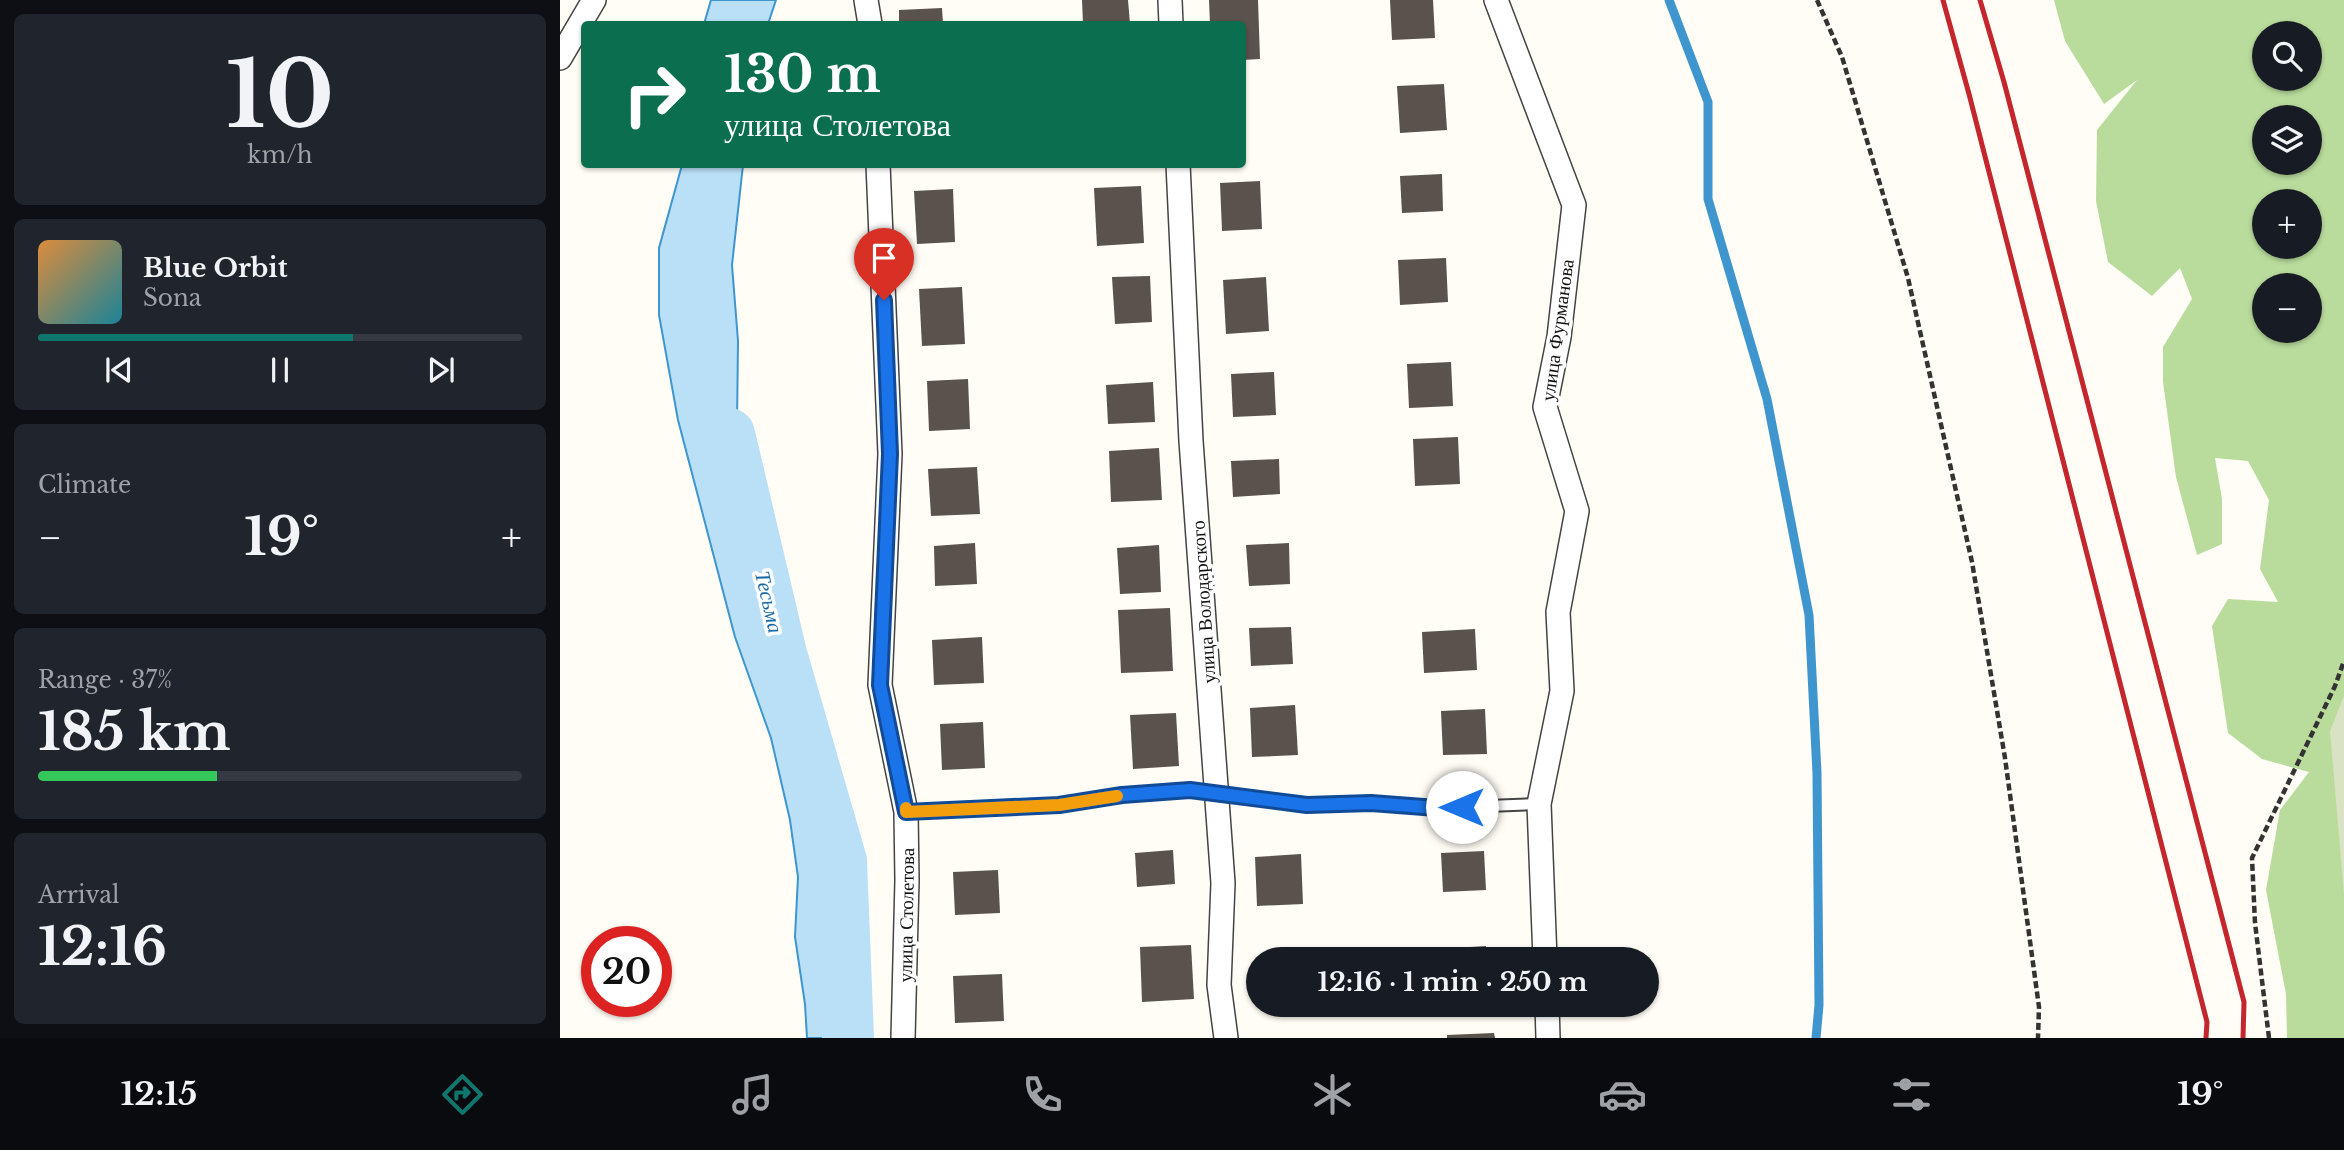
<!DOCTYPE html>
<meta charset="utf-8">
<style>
:root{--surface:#171b24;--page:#20242c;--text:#f1f3f6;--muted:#9ea1a6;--line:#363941;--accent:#0f766e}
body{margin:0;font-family:"Libre Baskerville",serif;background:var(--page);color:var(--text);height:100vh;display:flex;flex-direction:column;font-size:26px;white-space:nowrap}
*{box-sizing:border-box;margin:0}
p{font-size:23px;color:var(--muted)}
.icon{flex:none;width:38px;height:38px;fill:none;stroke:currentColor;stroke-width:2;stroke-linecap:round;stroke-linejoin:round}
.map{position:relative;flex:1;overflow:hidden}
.sheet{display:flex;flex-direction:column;gap:14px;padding:14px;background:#0d0f14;width:560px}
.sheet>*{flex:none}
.banner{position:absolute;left:21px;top:21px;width:665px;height:147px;border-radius:7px;box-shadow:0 2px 5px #0004;background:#0b6e4f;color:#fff;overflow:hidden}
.tools{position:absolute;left:1692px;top:21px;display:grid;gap:14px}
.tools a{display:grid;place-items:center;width:70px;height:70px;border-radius:50%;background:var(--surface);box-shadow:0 2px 5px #0004;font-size:35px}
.speed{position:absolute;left:21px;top:926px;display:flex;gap:14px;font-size:35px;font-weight:700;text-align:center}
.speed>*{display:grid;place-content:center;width:91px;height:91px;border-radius:50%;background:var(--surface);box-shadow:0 2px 5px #0004;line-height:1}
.speed .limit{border:10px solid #d22;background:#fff;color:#111}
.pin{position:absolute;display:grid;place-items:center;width:60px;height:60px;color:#fff;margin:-72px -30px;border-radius:50% 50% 50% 0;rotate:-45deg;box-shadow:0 0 7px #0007}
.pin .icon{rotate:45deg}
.me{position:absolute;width:77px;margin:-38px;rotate:270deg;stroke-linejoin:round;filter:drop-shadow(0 0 5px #0008)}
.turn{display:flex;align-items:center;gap:24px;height:147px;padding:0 28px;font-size:32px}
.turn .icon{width:91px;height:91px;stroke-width:2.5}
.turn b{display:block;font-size:49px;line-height:60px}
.big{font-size:52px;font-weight:800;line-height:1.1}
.sheet .card{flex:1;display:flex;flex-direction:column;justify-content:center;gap:10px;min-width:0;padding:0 24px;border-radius:10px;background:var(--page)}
.sheet .dial{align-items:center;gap:0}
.dial b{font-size:91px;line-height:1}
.song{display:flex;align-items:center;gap:21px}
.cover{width:84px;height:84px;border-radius:10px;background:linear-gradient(135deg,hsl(30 70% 55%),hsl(190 70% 35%))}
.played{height:7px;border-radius:4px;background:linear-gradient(90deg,var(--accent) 65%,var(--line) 65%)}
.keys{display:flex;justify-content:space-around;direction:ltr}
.heat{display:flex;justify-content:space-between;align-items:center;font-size:38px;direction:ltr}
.charge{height:10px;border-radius:5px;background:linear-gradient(90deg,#34c759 37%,var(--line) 0)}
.trip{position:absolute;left:686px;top:947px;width:413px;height:70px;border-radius:35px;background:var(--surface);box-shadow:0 2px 5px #0004;font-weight:800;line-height:70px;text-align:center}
.dock{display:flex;height:112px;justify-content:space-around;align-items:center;background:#090b0e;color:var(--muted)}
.dock .icon{width:49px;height:49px}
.dock .selected{color:var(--accent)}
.dock b{font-size:32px;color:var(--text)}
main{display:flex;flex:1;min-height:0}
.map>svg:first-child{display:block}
</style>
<main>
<section class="sheet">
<div class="card dial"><b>10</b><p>km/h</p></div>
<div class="card">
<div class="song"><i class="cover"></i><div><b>Blue Orbit</b><p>Sona</p></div></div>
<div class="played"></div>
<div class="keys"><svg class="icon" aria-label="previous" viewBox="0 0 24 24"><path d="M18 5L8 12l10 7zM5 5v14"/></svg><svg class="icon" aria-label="pause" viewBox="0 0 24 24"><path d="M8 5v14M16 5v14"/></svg><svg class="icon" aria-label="next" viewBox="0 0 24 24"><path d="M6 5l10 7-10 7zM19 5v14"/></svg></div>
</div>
<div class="card"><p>Climate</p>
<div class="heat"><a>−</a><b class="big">19°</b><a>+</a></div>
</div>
<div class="card"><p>Range · 37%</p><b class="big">185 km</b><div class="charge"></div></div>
<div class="card"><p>Arrival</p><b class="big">12:16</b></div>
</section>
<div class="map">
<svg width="1784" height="1038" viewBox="0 0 1784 1038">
<rect width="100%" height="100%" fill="#fffdf5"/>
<path fill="#b9dc9c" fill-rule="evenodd" d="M1494,0H1784V1038H1727L1726,994L1706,890L1720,810L1749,772L1702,759L1668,733L1652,626L1668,599L1718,602L1700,569L1709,500L1688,461L1655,458L1662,499V544L1637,555L1616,477L1603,382V347L1632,299L1620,268L1592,296L1548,262L1536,201L1537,130L1577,80L1544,104L1505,41ZM1704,33H1750V79H1704ZM1704,117H1750V163H1704ZM1704,201H1750V247H1704ZM1704,285H1750V331H1704Z"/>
<polygon fill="#d9e3c4" points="1784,696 1784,894 1770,731"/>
<g fill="#b9e0f7" stroke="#3f96cf" stroke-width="2">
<polygon points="151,0 216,0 208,24 144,24"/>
<polygon points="122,165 183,165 172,265 178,341 177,426 186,513 204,615 250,754 264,803 265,825 276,837 284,889 290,984 289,1038 247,1038 245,1004 235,937 238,877 230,820 211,738 175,637 118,420 99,315 99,248"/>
</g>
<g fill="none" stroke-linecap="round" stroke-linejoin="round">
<polyline stroke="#3f96cf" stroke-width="9" points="1109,0 1148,102 1148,199 1207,399 1249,615 1257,773 1259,1005 1256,1038"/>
<polyline stroke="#b9e0f7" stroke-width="52" points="169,434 221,654 281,861 288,1038"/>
</g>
<g fill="#5a524d">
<polygon points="522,0 568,0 570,24 523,24"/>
<polygon points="649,0 698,0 700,59 682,60 682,24 650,24"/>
<polygon points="830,0 873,0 875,38 832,40"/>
<polygon points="382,8 383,24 339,24 339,10"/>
<polygon points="884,84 887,130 840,133 837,86"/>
<polygon points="882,174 883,211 842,213 840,176"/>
<polygon points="700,181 702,229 662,231 660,183"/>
<polygon points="581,186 584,243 537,246 534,188"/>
<polygon points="393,189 395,242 357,244 354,191"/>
<polygon points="886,258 888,302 840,305 838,260"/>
<polygon points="590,276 592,322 555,324 552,277"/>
<polygon points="706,277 709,331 666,334 663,280"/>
<polygon points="402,287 405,344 362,346 359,289"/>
<polygon points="891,362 893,406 849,408 847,364"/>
<polygon points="714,372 716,415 673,417 671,374"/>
<polygon points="408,379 410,429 369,431 367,381"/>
<polygon points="593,382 595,422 548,424 546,385"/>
<polygon points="898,437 900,484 855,486 853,439"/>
<polygon points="599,448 602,500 551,502 549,451"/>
<polygon points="719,459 720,494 673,497 671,461"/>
<polygon points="417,467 420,514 371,516 368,469"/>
<polygon points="415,543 417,584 375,586 374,546"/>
<polygon points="729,543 730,584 689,586 686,545"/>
<polygon points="599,545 601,592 560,594 557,548"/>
<polygon points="610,608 613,671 561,673 558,610"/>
<polygon points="731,627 733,664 691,666 689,628"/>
<polygon points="915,629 917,670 864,673 862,632"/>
<polygon points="422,637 424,683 374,685 372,640"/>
<polygon points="735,705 738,755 692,757 690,708"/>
<polygon points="925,709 927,754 883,755 881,711"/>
<polygon points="616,713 619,766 573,769 570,715"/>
<polygon points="423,722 425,768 382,770 380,724"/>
<polygon points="613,850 615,884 577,887 575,853"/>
<polygon points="924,851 926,890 883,892 881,853"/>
<polygon points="741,854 743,904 697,906 695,857"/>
<polygon points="438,870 440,913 395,915 393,872"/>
<polygon points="631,945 634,999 582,1002 580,947"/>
<polygon points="926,946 927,959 880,959 879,949"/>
<polygon points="442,974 444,1021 395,1023 393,976"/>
<polygon points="934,1033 935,1038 887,1038 887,1035"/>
</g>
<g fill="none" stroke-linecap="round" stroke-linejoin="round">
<g stroke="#444" stroke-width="14">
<polyline id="service" points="346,812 499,805 562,795 630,790 747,805 811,803 877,808 979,804"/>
</g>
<g stroke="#444" stroke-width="26">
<g id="minor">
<polyline points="306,0 310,24"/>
<polyline points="610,0 611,24"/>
<polyline points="936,0 1014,205 999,337 985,407 1017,511 998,612 1002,691 979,804 985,959"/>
<polyline points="0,58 34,0"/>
<polyline points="318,164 330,454 320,685 346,812 347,880 343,1038"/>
<polyline points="618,164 631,441 663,883 659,985 666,1038"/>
<polyline points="987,1004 988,1038"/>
</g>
</g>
<g stroke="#333" stroke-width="4.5" stroke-dasharray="7 3.5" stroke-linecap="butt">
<polyline points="1257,0 1282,57 1348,278 1412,562 1445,758 1479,1007 1478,1038"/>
<polyline points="1709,1038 1695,923 1692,858 1775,686 1784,661"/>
</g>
<use href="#service" stroke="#fff" stroke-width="10"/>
<use href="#minor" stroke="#fff" stroke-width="23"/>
<g stroke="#c4262e" stroke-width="5">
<polyline points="1383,0 1409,94 1647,1022 1646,1038"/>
<polyline points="1420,0 1444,82 1684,1002 1683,1038"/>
</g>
</g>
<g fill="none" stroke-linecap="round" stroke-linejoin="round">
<g stroke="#114b97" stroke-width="18">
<polyline id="route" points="324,300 330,454 320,685 346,812 499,805 562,795 630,790 747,805 811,803 877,808 902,807"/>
</g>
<use href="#route" stroke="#1a73e8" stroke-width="12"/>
<polyline stroke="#f59e0b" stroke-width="12" points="346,808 346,812 499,805 557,796"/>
</g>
<g text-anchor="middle" stroke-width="7" stroke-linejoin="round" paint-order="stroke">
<g font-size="19" fill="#111" stroke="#fff">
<text transform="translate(997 330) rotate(-82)" y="7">улица Фурманова</text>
<text transform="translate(643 602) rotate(-94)" y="7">улица Володарского</text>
<text transform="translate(346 915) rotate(-89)" y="7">улица Столетова</text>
</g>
<g font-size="21" font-style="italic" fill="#1768a6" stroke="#fff">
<text transform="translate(209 602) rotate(77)" y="7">Тесьма</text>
</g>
</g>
</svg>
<div class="tools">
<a><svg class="icon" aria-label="search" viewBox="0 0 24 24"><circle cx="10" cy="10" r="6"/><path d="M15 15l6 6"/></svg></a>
<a><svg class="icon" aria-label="layers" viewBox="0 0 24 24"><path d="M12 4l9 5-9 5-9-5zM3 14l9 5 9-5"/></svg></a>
<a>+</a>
<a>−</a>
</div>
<div class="speed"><div class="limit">20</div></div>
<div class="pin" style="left:324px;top:300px;background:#d93025"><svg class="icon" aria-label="arrive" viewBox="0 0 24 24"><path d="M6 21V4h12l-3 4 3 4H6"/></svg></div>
<svg class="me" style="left:902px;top:807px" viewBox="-20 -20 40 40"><circle r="19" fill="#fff"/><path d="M0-13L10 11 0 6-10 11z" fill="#1a73e8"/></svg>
<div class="trip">12:16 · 1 min · 250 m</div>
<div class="banner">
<div class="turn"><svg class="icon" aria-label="right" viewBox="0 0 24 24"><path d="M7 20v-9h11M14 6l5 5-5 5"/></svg><div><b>130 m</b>улица Столетова</div></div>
</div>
</div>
</main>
<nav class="dock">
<b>12:15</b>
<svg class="icon selected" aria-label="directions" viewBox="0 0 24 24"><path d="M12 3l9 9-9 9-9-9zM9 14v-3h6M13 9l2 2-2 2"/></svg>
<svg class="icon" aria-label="music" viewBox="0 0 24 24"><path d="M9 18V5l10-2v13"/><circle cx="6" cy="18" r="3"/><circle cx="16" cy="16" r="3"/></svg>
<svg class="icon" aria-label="phone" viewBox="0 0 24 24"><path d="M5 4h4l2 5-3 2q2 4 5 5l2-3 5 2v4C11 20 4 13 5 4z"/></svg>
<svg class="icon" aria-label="climate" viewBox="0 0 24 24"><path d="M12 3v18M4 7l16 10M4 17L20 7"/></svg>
<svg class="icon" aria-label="car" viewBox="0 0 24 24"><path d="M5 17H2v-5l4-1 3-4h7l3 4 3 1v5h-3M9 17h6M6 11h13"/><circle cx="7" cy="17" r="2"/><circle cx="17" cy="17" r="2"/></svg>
<svg class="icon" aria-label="filters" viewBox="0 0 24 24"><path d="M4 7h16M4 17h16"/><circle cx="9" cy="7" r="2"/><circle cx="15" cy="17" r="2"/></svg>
<b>19°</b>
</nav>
